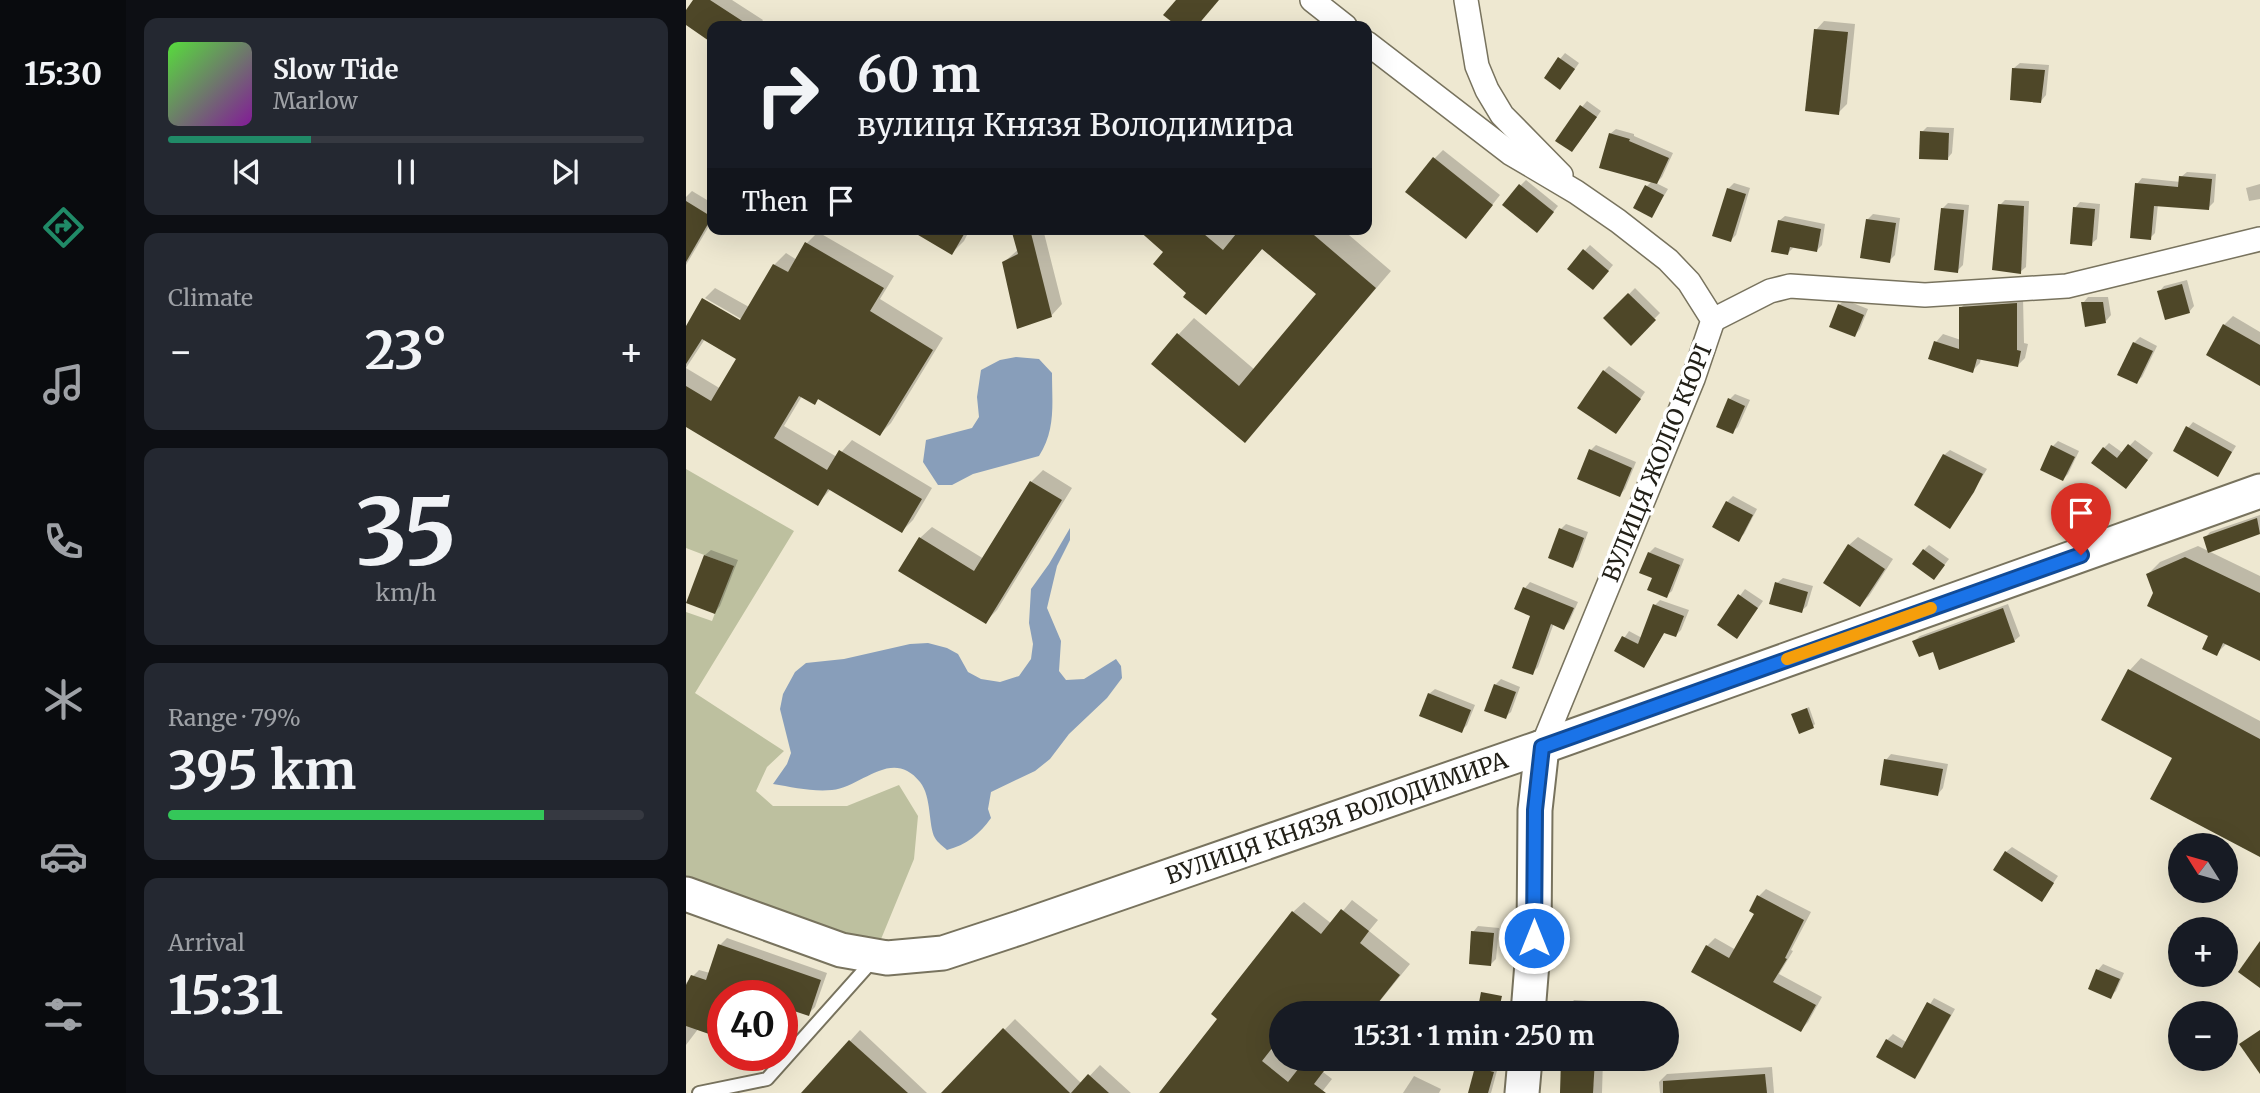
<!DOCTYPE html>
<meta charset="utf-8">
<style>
:root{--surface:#171b24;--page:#242831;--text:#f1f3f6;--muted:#9ea1a6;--line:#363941;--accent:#208a67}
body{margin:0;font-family:Merriweather,serif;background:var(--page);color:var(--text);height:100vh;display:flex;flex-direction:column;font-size:26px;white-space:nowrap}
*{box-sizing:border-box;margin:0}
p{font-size:23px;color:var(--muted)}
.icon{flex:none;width:38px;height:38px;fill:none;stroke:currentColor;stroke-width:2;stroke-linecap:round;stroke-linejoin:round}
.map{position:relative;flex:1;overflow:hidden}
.drawer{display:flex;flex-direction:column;gap:18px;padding:18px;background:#0d0f14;width:560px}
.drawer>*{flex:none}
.guide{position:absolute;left:21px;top:21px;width:665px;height:214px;border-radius:14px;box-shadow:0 7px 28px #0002;background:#171b24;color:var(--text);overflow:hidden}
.needle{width:46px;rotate:307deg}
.fabs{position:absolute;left:1482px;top:833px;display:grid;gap:14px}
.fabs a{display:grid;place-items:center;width:70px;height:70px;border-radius:50%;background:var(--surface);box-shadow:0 7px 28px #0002;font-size:35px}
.speed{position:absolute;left:21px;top:980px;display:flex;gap:14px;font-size:35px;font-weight:700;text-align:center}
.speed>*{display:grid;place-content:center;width:91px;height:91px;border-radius:50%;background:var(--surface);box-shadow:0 7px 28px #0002;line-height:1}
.speed .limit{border:10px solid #d22;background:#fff;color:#111}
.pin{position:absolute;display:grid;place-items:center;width:60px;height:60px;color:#fff;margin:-72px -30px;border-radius:50% 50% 50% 0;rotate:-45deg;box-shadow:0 0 7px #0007}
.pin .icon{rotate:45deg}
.me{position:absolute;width:77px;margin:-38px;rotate:0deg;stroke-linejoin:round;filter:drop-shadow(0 0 5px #0008)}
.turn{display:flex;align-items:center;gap:24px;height:147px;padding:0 35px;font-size:32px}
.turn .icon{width:91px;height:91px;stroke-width:2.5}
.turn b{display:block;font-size:49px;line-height:60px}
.then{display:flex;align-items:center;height:66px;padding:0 35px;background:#0003;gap:14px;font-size:26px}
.big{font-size:52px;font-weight:700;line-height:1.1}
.drawer .card{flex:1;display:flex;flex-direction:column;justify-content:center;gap:10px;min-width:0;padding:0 24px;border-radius:14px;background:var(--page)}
.drawer .dial{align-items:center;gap:0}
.dial b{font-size:91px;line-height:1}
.song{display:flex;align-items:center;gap:21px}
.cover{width:84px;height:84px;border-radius:10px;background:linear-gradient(135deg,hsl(110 70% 55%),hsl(290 70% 35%))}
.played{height:7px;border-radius:4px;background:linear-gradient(90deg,var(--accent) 30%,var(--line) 30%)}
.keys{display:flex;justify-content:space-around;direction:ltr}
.heat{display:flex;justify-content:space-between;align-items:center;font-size:38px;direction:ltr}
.charge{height:10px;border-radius:5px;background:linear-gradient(90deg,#34c759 79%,var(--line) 0)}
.trip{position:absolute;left:583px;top:1001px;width:410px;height:70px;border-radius:35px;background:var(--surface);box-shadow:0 7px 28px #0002;font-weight:700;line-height:70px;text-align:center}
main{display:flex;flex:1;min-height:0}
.dock{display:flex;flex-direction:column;width:126px;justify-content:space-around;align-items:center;background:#090b0e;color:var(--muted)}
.dock .icon{width:49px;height:49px}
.dock .on{color:var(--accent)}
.dock b{font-size:32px;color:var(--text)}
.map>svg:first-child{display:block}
</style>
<main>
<nav class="dock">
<b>15:30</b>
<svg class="icon on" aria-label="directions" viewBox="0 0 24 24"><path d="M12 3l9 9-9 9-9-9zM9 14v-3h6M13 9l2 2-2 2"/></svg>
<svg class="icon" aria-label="music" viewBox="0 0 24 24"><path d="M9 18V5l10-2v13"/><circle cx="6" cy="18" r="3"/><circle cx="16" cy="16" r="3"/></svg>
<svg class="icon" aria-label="phone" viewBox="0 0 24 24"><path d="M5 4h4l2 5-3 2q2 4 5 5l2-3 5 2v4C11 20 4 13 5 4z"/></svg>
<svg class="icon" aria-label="climate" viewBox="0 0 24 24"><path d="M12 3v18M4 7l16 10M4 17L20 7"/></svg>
<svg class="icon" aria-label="car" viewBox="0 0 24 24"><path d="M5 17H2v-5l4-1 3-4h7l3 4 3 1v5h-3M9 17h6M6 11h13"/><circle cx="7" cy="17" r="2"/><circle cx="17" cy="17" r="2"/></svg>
<svg class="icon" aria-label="filters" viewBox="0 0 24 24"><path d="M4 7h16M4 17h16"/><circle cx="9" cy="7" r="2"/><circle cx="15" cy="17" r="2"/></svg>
</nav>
<section class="drawer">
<div class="card">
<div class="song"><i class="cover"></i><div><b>Slow Tide</b><p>Marlow</p></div></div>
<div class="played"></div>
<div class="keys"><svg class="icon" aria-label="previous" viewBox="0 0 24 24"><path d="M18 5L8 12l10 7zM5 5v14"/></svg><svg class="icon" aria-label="pause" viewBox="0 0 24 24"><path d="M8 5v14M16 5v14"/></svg><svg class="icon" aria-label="next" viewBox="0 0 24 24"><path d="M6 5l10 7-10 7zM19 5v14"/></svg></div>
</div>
<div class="card"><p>Climate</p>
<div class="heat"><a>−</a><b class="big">23°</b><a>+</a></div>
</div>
<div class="card dial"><b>35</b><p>km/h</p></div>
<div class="card"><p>Range · 79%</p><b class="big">395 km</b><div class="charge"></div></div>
<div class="card"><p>Arrival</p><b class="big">15:31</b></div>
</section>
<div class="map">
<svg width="1574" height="1093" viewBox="0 0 1574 1093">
<rect width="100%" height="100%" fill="#eee8d1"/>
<polygon fill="#bdc09f" points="0,469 108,531 9,693 98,751 81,767 70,791 87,806 161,806 213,785 232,816 228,859 193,944 168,938 0,881 0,612 26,621 47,566 0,548"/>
<g fill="#889eba">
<path d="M330,357L353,359L366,373C366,404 370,429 353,456L287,474L266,485H252L237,462L240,440L286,428L293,417L291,397L295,370L314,360Z"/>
<path d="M384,528V540L371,566L361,608L375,641L373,671L380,680L398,679L430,659L435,666L436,678L421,698L383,734L364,759L349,771L305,792L302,809L305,818C294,834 280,845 261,850C258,847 251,842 249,838C242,825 246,797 234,782C206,747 176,787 146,790C126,792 106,787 87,784L101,764L105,753L94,709L97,694L109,672L120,663L158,659L224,644L242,643L261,648L272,654L282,672L295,679L314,682L333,676L345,659L347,644L343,623L345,589L363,564Z"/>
</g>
<g fill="#0003" fill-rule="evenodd">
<polygon points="9,0 46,0 77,20 73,26 26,26 26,41 0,23 0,13"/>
<polygon points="1138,21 1169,24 1161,104 1152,113 1130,30"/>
<polygon points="879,53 893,63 880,82 874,59"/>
<polygon points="1334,63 1363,65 1360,95 1355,101 1328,68"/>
<polygon points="901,101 915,111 891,145 896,107"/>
<polygon points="1241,127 1268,128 1266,153 1261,159 1236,132"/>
<polygon points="930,129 948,134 948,136 987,153 976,177 970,183 982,189 966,216 961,186 966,181 924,134"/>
<polygon points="757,150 814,195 788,228 748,159"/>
<polygon points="1501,172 1530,174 1528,202 1522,208 1472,204 1469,233 1464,238 1451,184 1456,178 1495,182 1495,177"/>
<polygon points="840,180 872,206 856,226 835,185"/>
<polygon points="1048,183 1064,188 1050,235 1045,240 1042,189"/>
<polygon points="1574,184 1574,199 1563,201 1560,188"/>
<polygon points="6,191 26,203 26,221 0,265 0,197"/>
<polygon points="1319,200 1343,201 1340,267 1334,272 1314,205"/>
<polygon points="1394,202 1414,204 1411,239 1405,244 1389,208"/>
<polygon points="1262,203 1283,205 1277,265 1271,271 1256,209"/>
<polygon points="1187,214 1214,218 1209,255 1203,261 1181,220"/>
<polygon points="1099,216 1139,224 1136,245 1131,250 1107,248 1102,253 1093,221"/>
<polygon points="225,229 284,229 278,241 266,253"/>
<polygon points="327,229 357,229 376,304 365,316 318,262 333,249"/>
<polygon points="454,229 547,229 553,234 556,229 656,229 705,271 559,441 492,335 508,318 569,370 632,294 577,248 519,313 503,293 480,252"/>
<path d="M132,232L208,276L194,299L257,338L205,423L194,434L134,398L128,403L116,396L98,426L151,457L166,440L246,488L227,520L216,531L145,489L132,503L0,425V330L17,299L61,326L62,323L19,298L29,288L63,307L88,265L100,253L111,260L121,243ZM19,339L52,359L35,389L0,368Z"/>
<polygon points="904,245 927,265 912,283 883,268"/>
<polygon points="1501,280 1508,306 1503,312 1473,292 1478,286"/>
<polygon points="949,288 974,313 945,343 920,318"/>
<polygon points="1337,297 1338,343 1342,344 1339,358 1332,365 1295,358 1294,363 1286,371 1250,342 1257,334 1275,340 1275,308 1282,300"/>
<polygon points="1402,297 1422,297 1425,315 1420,321 1397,303"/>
<polygon points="1159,300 1182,309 1174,329 1169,335 1153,305"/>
<polygon points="1547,316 1574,332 1574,384 1538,325"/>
<polygon points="1454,337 1471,346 1456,377 1450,382 1448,343"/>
<polygon points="923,366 959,392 935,426 918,371"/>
<polygon points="1049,394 1064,400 1052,427 1046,432 1044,399"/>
<polygon points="1507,422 1550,446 1532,475 1502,428"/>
<polygon points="1449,440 1467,453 1445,482 1418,448 1423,443 1437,453"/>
<polygon points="1372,441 1393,451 1382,474 1377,479 1367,446"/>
<polygon points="910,445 950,462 939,489 934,495 905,450"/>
<polygon points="1264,450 1301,469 1269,521 1258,455"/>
<polygon points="357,470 386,488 311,610 299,622 234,538 246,527 298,559 345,482"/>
<polygon points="1047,496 1071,509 1058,534 1052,539 1041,502"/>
<polygon points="1574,515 1574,533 1523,550 1519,538 1524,532"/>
<polygon points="880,524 902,532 892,560 886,566 875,529"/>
<polygon points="1172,537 1207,559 1183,596 1174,604 1163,545"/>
<polygon points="1243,545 1263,559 1253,572 1238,550"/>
<polygon points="1512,546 1574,576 1574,659 1541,643 1530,654 1524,636 1469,593 1462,574 1474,562"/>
<polygon points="969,547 998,559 986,591 980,596 969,577 963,553"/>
<polygon points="25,550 52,560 34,606 29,612 19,555"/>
<polygon points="1097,578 1127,586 1121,606 1115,611 1091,583"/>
<polygon points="844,582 892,602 883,622 878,628 868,623 852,667 846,673 847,615 839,588"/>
<polygon points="1059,589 1077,601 1051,637 1033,624"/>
<polygon points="974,600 1003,610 995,630 990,635 979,632 958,665 930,650 943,631 956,638 969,605"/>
<polygon points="1322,604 1334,636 1328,641 1228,641 1234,636"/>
<polygon points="1455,658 1574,721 1574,855 1488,758 1444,670"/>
<polygon points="815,679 834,687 825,712 819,717 809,685"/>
<polygon points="749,689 789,705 781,725 775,731 743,694"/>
<polygon points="1123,707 1129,724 1127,726 1107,714"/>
<polygon points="1205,754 1262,764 1257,788 1252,794 1200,760"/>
<polygon points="1326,847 1372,876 1356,900 1320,852"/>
<polygon points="1080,889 1125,912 1105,950 1107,951 1093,974 1136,997 1122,1022 1115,1030 1021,946 1029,938 1050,950 1071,913 1073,896"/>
<polygon points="666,900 692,920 683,931 724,964 684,1013 595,1013 595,1037 585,1050 595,1059 612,1071 622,1059 648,1059 637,1072 646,1079 635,1093 475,1093 534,1019 607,912 618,902 646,924"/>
<polygon points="792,926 813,928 810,959 805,964 787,932"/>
<polygon points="41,938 141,973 129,1007 122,1014 96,996 37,996 0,1045 0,983 13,970 24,973 34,945"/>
<polygon points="1417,964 1438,973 1430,991 1424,997 1404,988 1412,970"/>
<polygon points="1248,998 1269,1009 1234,1071 1229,1077 1201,1040 1207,1034 1220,1042"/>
<polygon points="888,1000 919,1002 919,1013 879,1013 880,1009"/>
<polygon points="329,1019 396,1084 414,1065 445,1093 257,1093"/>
<polygon points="174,1030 241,1093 117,1093"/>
<polygon points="878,1059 917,1059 916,1093 877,1093"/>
<polygon points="796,1062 812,1067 805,1093 783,1093 790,1068"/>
<polygon points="1086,1067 1088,1093 974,1093 973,1082 981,1074"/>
<polygon points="728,1076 755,1089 753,1093 717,1093"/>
</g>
<g fill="#4e4728">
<polygon points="7,0 24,0 64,26 26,26 26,43 0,25 0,10"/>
<polygon points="490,0 533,0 511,26 491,26 477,15"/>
<polygon points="1128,29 1162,32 1153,115 1119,111"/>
<polygon points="872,57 889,69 874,90 858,78"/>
<polygon points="1326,68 1359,70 1355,103 1324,100"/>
<polygon points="894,105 911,117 886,152 869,141"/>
<polygon points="1234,131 1263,133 1262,160 1233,159"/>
<polygon points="923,133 944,139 943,141 983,158 971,184 913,168"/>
<polygon points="747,157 807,205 780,239 719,192"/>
<polygon points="1493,176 1526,179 1523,210 1468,206 1465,240 1444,238 1449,183 1492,187"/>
<polygon points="833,184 868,212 851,233 816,205"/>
<polygon points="959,185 978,195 966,218 947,208"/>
<polygon points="1041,188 1060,194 1045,242 1026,236"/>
<polygon points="0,201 26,217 0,262"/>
<polygon points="1312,204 1338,206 1335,274 1306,270"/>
<polygon points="1387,207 1409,209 1406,246 1384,244"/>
<polygon points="1255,208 1278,210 1272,273 1248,270"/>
<polygon points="1180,219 1210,223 1204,263 1174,258"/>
<polygon points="1092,220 1135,229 1131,252 1104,247 1102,255 1085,252"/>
<polygon points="222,229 281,229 266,255"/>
<polygon points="325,229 344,229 366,317 331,329 316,262 332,254"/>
<polygon points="451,229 512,229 537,250 554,229 621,229 690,288 559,443 465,364 491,333 553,386 630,294 576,249 520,315 497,297 500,293 467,264 477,252"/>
<polygon points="119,242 198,288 184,311 247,350 194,436 132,399 129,405 113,396 88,438 141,470 153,450 236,499 216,533 142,489 132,506 0,427 0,386 25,401 50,359 16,339 0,364 0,326 16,298 54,320 87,264 102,272"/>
<polygon points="897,249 923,271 907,290 881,269"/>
<polygon points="1496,284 1504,313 1479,320 1471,291"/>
<polygon points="942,293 970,320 945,346 917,318"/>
<polygon points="1395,302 1417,302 1420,323 1399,327"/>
<polygon points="1331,303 1331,350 1335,351 1332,367 1291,359 1287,373 1242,359 1248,341 1273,349 1273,307"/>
<polygon points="1152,304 1178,315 1169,337 1143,327"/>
<polygon points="1537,324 1574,345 1574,386 1520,355"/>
<polygon points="1447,342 1467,351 1451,384 1431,375"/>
<polygon points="917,370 955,399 930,434 891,408"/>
<polygon points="1042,398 1059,406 1047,434 1030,427"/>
<polygon points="1500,426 1546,452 1532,477 1487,451"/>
<polygon points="1442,444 1462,460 1440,489 1405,463 1417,447 1431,458"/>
<polygon points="1365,445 1389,457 1377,481 1354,470"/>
<polygon points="903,449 946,468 934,497 891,479"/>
<polygon points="1257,454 1297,474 1288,492 1264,529 1228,505"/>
<polygon points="344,481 376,500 300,624 212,571 233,537 288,571"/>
<polygon points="1040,501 1067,515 1053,542 1026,527"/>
<polygon points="1571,518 1574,534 1522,553 1517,537"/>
<polygon points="873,528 898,538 887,568 862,558"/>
<polygon points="1162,544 1199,569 1174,607 1137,583"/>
<polygon points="1237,549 1259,565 1248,580 1226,564"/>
<polygon points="962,552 994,565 981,598 961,590 966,578 953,573"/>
<polygon points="18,555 48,566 29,614 0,603"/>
<polygon points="1499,557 1574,593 1574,661 1537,643 1531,656 1516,649 1522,636 1461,606 1467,593 1460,574"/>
<polygon points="1089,582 1122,592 1116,613 1083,604"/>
<polygon points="837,587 888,608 878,630 865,624 847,675 826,668 844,616 828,609"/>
<polygon points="1052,594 1072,608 1051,639 1031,625"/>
<polygon points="967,604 998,616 990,637 978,633 958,668 928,651 936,636 952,644"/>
<polygon points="1317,608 1329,642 1253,670 1247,652 1233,657 1226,641"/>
<polygon points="1442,669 1574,739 1574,857 1464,799 1486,758 1415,720"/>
<polygon points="808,684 830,692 820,719 798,711"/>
<polygon points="742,693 785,710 776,733 733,716"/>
<polygon points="1121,708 1128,728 1113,734 1105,714"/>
<polygon points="1198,759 1257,769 1252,796 1194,785"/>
<polygon points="1319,851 1368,883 1356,902 1307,870"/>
<polygon points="1071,895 1118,920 1099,958 1101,959 1087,982 1130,1005 1115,1032 1005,972 1020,945 1043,958 1068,914 1063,911"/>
<polygon points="655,909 683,931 674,943 714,975 684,1013 595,1013 595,1037 576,1061 602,1082 620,1059 647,1059 628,1084 640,1093 473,1093 531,1019 525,1014 606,911 635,934"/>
<polygon points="785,931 808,933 805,966 783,964"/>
<polygon points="1574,941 1574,988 1552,972"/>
<polygon points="32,944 135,980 123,1016 96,1007 96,996 37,996 37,1027 23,1034 0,1026 0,985 5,975 20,980"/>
<polygon points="1410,969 1434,979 1425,999 1402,989"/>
<polygon points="795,992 816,996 812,1013 791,1013"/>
<polygon points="1241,1002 1265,1015 1229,1079 1190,1057 1200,1039 1216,1048"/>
<polygon points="317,1028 384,1093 255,1093"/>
<polygon points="1574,1030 1574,1074 1553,1044"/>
<polygon points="163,1040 222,1093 115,1093"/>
<polygon points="875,1059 909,1059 907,1093 874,1093"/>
<polygon points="789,1067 808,1072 802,1093 782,1093"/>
<polygon points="402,1074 423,1093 385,1093"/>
<polygon points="1079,1074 1081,1093 977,1093 977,1081"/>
</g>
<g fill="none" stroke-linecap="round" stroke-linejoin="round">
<g stroke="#78735e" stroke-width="16">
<polyline id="lane" points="13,1093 81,1079 188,959"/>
</g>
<g stroke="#78735e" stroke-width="26">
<g id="street">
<polyline points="626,0 659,26"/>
<polyline points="780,0 791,66 801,90 816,115 875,175"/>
<polyline points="681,43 824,153 890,192 932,221 982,260 1003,282 1027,320 1007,379 856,747"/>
<polyline points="1027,320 1084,291 1104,286 1239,295 1381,286 1574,239"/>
</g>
</g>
<g stroke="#78735e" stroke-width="37">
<g id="secondary">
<path id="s1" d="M0,894L155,950L201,958L257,953L333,928L856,747L1574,491"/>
<polyline points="842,1013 848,938 849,810 856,747"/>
<polyline points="836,1093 839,1059"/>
</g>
</g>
<use href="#lane" stroke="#fff" stroke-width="12"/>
<use href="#street" stroke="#fff" stroke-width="23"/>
<use href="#secondary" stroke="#fff" stroke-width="33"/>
</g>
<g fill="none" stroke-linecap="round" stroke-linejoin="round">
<g stroke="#114b97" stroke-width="18">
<polyline id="route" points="848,938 849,810 856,747 1395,555"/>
</g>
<use href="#route" stroke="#1a73e8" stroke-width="12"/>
<polyline stroke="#f59e0b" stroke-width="12" points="1101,659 1245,608"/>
</g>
<g text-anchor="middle" stroke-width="7" stroke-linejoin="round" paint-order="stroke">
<g font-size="23" fill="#222018" stroke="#fff">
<text transform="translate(971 463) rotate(-68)" y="8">ВУЛИЦЯ ЖОЛІО КЮРІ</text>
<text dy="8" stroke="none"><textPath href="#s1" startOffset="684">ВУЛИЦЯ КНЯЗЯ ВОЛОДИМИРА</textPath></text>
</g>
</g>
</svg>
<div class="fabs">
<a><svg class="needle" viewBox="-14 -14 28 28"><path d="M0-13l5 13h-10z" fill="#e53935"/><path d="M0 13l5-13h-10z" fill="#9ea1a6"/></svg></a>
<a>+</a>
<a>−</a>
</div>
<div class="speed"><div class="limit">40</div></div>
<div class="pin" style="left:1395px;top:555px;background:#d93025"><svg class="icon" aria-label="arrive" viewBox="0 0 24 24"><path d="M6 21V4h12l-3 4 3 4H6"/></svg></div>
<svg class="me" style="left:848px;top:938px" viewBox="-20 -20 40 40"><circle r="17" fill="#1a73e8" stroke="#fff" stroke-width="3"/><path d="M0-11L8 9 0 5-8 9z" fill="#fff"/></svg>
<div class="trip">15:31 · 1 min · 250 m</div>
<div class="guide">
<div class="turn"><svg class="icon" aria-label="right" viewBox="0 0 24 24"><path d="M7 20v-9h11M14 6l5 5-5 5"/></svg><div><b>60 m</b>вулиця Князя Володимира</div></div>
<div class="then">Then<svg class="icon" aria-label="arrive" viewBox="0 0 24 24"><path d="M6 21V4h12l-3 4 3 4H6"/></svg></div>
</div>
</div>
</main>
